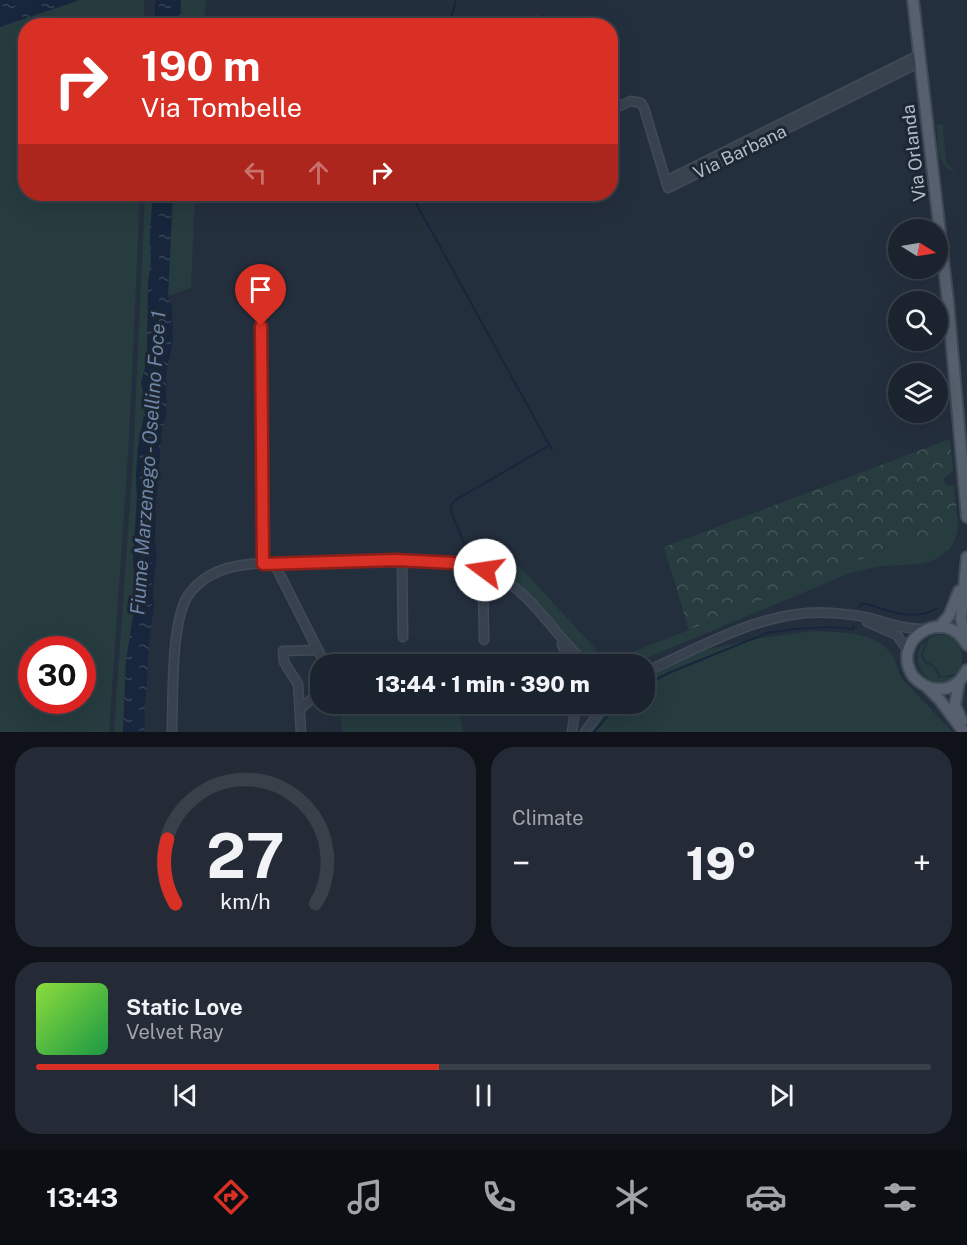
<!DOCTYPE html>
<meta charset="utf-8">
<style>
:root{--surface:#1b232e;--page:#242b36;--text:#f1f3f6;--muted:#a0a4aa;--line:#39404a;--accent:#d93025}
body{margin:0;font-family:"Public Sans",sans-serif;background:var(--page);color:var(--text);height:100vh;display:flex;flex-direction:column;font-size:22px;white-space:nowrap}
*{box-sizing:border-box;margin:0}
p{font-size:20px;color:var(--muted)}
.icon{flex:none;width:33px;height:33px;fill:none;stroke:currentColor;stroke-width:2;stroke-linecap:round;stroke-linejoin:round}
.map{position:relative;height:732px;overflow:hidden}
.panel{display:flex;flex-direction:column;gap:15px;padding:15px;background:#0f1319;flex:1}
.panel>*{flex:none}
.banner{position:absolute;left:18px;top:18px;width:600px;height:183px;border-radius:24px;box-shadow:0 6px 24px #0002,0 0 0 2px var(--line);background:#d93025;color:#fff;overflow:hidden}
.needle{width:39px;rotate:101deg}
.tools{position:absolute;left:888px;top:219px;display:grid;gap:12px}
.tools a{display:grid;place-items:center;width:60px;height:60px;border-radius:50%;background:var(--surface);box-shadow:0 6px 24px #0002,0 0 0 2px var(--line);font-size:30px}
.speed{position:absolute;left:18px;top:636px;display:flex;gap:12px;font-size:30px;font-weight:700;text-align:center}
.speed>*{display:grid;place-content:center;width:78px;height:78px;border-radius:50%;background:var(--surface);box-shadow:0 6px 24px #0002,0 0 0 2px var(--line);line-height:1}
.speed .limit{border:9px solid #d22;background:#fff;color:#111}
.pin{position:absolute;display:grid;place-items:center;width:51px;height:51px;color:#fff;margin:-62px -26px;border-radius:50% 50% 50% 0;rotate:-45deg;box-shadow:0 0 6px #0007}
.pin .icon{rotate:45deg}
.me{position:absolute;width:66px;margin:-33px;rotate:284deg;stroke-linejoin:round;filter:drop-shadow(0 0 4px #0008)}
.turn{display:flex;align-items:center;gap:21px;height:126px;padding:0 24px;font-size:27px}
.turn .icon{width:78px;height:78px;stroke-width:2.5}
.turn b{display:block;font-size:42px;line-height:51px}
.lanes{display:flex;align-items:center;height:57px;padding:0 24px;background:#0003;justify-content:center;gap:30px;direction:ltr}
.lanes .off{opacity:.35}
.big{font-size:45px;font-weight:800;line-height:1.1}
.panel .widget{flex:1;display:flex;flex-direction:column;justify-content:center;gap:9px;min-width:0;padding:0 21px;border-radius:24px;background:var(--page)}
.panel .dial{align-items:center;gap:0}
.dial svg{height:156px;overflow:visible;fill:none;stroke:var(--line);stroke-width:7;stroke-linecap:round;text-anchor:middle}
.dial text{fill:var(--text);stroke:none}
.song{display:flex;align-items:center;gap:18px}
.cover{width:72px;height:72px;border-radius:9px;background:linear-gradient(135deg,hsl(90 70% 55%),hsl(140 70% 35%))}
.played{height:6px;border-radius:3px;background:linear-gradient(90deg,var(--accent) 45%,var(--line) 45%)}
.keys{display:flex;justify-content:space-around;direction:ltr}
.heat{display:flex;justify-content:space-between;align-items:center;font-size:33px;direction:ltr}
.panel .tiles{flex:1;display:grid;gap:15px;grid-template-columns:1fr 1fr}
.widget:last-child{grid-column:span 2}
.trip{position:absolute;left:310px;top:654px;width:345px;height:60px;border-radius:24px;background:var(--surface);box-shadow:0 6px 24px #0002,0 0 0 2px var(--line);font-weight:800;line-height:60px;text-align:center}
.tab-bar{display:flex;height:96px;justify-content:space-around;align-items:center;background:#0b0e12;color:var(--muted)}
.tab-bar .icon{width:42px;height:42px}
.tab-bar .active{color:var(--accent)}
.tab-bar b{font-size:27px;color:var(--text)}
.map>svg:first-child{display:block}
</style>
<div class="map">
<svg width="967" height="732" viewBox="0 0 967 732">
<defs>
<pattern id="forest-crowns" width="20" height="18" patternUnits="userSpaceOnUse" patternTransform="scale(1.5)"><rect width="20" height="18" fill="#263c3f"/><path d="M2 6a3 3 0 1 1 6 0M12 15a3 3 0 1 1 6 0" fill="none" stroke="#435659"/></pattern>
<pattern id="water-ripples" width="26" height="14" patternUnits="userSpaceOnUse" patternTransform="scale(1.5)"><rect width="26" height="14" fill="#17263c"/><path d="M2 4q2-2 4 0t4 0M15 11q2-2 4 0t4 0" fill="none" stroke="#364457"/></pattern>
</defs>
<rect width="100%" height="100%" fill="#242f3e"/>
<g fill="#263c3f" fill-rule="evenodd">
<path d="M80,0H144V25L26,26V194H140L129,440L109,732H0V27ZM32,650H82V700H32Z"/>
<polygon points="181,0 206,0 204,25 180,25"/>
<path d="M943,124L946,162L956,173C934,164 938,145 937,125Z"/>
<polygon points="145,194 153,194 150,232 151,263 148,284 147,360 141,383 146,404 138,447 136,475 137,498 133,563 136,586 135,603 126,661 123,732 114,732 133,460"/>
<polygon points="173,194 195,194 191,288 168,296"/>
<path d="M958,525C958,534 954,543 949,550H946C939,566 899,565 884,566C872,568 861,570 850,573L640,661C619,666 604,665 586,653L584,655L521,585L498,569L468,557L472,553L508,561L522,569L601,655L609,657L624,655L689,630L896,545L915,543Z"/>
<path d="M813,631C840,633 875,630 892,655C897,662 897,672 903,680L953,732H588L610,704H645V678L704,650L762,638Z"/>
<path d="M938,635C960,634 967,655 959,673L941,677L935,666L926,661L923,655L929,638Z"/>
<path d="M926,641L921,654L923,661L934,668L939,678L956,676C931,697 903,660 926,641Z"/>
<polygon points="395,704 458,704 463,732 343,732 340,714"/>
</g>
<polygon fill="url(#forest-crowns)" points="950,439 953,471 942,480 948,486 954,486 958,525 915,543 896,545 689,630 664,547"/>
<g fill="url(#water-ripples)">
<polygon points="0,0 80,0 0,27"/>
<polygon points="155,0 181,0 180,25 155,25"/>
<path d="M153,194H173L168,296L172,307L173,341L166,374V415L162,429L156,502L155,540L157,557L153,585L154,608L149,642L146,697C143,709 146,720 144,732H123L126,661L135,603L136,586L133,563L137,498L136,475L138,447L146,404L141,383L147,360L148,284L151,263L150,232Z"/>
</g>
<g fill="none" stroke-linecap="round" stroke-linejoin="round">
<g stroke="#17263c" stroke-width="2">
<polyline points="449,26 456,0"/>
<polyline points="411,194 552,450"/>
<polyline points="468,552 451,512 451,506 454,501 550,445"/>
<path d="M858,608L862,604H867C888,611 917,622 937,608"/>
<polyline points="645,685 671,672 767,633 794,629 829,627 853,629 854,626"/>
<polyline points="594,732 618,704"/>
</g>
<g stroke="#414a57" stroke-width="11">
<g id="minor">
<polyline points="531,26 536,21 541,22 543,26"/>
<polyline points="610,110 631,101 641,103 644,108 668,188 920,62"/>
<polyline points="666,181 919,55"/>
<polyline points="261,325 263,564"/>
<polyline points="402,560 403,637"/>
<polyline points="274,563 325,664"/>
<polyline points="867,622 897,635 908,651"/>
<polyline points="484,640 483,579 485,570"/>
<polyline points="562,644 570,664"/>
<path d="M645,674L654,668C709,643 769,608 832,613C845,614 860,615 873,619C891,624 907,630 926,629"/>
<polyline points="300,709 321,691"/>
<path d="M172,732C173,698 171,625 187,597C195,585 208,575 222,570C241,563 265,563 285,562C327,560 370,560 412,561C430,561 449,561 467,564C477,567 487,570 496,575C533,594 556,637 586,664"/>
<polyline points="301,732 298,684 284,662 283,651 318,650"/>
<polyline points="572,732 576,704"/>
<polyline points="585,732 605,704"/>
</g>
</g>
<g stroke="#414a57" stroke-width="14">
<g id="major">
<polyline points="913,0 948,302 967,517"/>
<polyline points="939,627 949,616 959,591"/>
<polyline points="966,640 961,619 967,557"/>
<path d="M967,645C945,604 889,640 913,676C919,683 928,688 937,689C951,690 961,682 967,670"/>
<polyline points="959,682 955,705 962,721"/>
<polyline points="926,686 939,699 964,732"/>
</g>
</g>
<use href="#minor" stroke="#38414e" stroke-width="8"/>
<use href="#major" stroke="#56606e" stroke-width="10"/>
</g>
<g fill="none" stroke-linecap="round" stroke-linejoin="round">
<g stroke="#8d1f18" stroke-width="15">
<polyline id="route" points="261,326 263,564 396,560 455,563 485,570"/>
</g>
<use href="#route" stroke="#d93025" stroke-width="10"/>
</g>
<g text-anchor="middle" stroke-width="6" stroke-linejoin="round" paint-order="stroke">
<g font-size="18" fill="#b4bcc9" stroke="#1d2633">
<text transform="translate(740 152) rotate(-26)" y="6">Via Barbana</text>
<text transform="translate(914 153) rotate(-97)" y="6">Via Orlanda</text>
</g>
<g font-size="20" font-style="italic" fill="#6d86a8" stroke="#1d2633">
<text transform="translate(148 463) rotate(-86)" y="7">Fiume Marzenego - Osellino Foce 1</text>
</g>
</g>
</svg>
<div class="tools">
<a><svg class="needle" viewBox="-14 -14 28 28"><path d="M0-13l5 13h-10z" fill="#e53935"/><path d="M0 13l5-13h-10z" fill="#a0a4aa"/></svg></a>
<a><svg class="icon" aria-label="search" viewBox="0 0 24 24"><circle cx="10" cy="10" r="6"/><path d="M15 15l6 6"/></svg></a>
<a><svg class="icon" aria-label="layers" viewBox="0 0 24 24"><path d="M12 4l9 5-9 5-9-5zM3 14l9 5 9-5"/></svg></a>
</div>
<div class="speed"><div class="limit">30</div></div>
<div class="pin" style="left:261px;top:326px;background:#d93025"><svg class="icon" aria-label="arrive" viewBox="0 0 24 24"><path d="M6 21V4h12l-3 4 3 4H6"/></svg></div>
<svg class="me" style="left:485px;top:570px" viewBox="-20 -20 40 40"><circle r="19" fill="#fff"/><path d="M0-13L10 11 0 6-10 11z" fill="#d93025"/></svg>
<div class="trip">13:44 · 1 min · 390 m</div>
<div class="banner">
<div class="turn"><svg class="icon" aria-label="right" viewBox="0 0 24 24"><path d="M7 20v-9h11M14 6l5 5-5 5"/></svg><div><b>190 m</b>Via Tombelle</div></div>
<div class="lanes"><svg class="icon off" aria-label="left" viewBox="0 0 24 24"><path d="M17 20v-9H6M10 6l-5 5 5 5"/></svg><svg class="icon off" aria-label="ahead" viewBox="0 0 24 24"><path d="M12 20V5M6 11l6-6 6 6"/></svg><svg class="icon" aria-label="right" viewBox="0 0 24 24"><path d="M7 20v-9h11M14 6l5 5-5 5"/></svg></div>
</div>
</div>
<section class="panel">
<div class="tiles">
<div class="widget dial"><svg viewBox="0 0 100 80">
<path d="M14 69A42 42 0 1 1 86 69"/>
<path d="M14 69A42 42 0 0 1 10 36" stroke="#d93025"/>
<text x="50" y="56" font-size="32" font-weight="700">27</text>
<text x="50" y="72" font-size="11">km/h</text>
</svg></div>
<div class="widget"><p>Climate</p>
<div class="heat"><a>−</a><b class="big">19°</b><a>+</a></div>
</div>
<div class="widget">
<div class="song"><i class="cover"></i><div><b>Static Love</b><p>Velvet Ray</p></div></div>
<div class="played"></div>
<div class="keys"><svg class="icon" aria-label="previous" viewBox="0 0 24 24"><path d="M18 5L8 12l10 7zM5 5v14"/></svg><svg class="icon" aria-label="pause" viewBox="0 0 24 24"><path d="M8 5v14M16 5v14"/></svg><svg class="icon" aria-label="next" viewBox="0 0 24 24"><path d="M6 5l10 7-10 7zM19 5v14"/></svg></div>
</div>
</div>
</section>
<nav class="tab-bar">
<b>13:43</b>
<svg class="icon active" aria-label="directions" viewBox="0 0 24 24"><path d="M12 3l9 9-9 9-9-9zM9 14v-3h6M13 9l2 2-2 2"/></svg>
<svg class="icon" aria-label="music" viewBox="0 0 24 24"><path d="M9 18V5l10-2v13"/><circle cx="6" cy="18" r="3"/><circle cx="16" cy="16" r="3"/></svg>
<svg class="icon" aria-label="phone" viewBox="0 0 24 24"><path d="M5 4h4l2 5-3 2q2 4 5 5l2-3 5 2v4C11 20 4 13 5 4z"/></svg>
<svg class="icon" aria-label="climate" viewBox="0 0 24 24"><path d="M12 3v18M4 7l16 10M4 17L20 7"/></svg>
<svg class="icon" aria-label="car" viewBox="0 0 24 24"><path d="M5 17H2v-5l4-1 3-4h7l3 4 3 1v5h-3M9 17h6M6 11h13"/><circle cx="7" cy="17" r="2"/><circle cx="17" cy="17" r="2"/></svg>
<svg class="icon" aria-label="filters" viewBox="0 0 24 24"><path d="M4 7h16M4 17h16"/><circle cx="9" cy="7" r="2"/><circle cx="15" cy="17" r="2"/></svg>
</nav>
